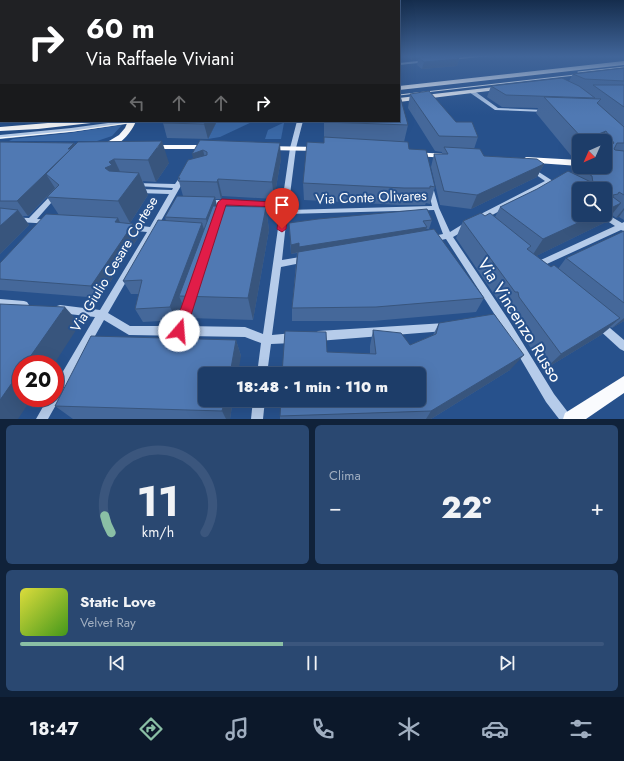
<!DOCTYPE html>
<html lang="it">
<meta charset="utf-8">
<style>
:root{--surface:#1d3d69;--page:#2a4871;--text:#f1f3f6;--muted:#a0aec0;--line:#3b567d;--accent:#8abfa5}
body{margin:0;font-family:Jost,sans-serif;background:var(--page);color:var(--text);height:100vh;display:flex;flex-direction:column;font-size:15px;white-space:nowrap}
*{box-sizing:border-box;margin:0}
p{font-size:13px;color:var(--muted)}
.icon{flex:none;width:22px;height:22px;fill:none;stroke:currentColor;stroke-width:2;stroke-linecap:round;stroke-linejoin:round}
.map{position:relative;height:419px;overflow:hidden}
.drawer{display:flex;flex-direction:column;gap:6px;padding:6px;background:#10223a;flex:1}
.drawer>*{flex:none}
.hud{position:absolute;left:0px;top:0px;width:400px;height:122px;box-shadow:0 4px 16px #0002,0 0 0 1px var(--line);background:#202124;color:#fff;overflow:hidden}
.needle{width:26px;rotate:225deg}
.controls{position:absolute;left:572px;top:134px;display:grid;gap:8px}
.controls a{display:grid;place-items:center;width:40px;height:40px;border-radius:6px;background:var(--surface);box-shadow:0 4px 16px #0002,0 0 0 1px var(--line);font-size:20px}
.speed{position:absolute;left:12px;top:355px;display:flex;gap:8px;font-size:20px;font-weight:700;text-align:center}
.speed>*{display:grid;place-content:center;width:52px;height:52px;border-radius:50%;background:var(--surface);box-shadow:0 4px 16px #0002,0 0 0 1px var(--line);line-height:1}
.speed .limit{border:6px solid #d22;background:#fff;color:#111}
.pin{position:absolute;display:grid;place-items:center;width:34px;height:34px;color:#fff;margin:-41px -17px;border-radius:50% 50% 50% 0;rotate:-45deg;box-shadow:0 0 4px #0007}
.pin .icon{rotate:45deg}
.me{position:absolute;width:44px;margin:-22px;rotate:18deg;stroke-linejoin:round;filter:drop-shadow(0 0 3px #0008)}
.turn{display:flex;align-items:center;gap:14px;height:84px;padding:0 20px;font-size:18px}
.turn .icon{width:52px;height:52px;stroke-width:2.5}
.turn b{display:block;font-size:28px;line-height:34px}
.lanes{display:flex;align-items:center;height:38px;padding:0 20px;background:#0003;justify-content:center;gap:20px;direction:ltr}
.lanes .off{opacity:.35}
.big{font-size:30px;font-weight:800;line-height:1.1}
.drawer .tile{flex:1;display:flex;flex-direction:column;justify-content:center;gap:6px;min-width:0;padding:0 14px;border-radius:6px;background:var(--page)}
.drawer .dial{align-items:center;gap:0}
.dial svg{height:104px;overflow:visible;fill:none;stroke:var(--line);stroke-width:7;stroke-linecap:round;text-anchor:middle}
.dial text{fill:var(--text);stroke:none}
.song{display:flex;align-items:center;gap:12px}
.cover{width:48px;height:48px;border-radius:6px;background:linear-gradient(135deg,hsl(60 70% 55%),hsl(100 70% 35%))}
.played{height:4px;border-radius:2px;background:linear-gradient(90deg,var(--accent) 45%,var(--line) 45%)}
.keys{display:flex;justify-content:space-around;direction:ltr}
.heat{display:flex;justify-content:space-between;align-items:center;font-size:22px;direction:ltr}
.drawer .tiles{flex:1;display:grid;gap:6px;grid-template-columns:1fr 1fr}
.tile:last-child{grid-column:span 2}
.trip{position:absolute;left:198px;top:367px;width:228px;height:40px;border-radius:6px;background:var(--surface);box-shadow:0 4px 16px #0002,0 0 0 1px var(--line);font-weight:800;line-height:40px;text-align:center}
.menu{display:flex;height:64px;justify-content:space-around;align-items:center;background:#0c182a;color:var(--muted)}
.menu .icon{width:28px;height:28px}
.menu .selected{color:var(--accent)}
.menu b{font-size:18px;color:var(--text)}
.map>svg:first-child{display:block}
</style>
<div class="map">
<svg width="624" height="419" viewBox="0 0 624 419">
<rect width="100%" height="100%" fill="#27518c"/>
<g fill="#3b6aa9">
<polygon points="217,121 254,121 220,137 208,139"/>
<polygon points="283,123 284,123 281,139 265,139 268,130"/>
<polygon points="122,125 112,136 97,141 9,141 13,139 70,133"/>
</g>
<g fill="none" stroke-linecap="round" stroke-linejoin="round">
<g fill="#b6ccea" fill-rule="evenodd">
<polygon points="472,56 489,56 451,60 449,59"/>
<polygon points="427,60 428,60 428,62 399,65 399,63"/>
<polygon points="469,90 473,90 498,108 545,110 547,111 545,112 495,110 469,92"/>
<polygon points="55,121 64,121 47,127 44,125"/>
<polygon points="123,121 136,121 133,123 71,132 0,139 0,135 71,128"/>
<polygon points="297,121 303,121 296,148 288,210 432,206 427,185 430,183 432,184 439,208 450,232 463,224 469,224 470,226 469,228 453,237 508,319 554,394 570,415 572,419 559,419 546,402 502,327 491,327 488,326 486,323 488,320 497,318 446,239 431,242 428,241 427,239 428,237 443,234 434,210 287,214 282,260 306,256 309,257 310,259 309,261 306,262 281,267 272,335 293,333 296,335 298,338 296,341 293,343 271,344 267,374 257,374 261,343 245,337 129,335 104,320 48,419 36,419 48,398 55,398 55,385 95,317 60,313 57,312 55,309 57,306 60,305 100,310 147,232 126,230 123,229 122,227 123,225 126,224 150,227 169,194 138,193 135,191 138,189 172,190 173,188 136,186 133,184 134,183 175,184 182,174 186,174 187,175 157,228 159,230 158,232 154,233 108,313 130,326 176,326 184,302 186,299 189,298 192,299 194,302 185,326 245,327 263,334 281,207 225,205 222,215 218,217 214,215 219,205 207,204 204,202 207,200 223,200 282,203 290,148"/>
<polygon points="531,167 556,183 553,185 550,184 479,222 473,222 472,220 473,218 545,181 529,170 528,169 529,168"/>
<polygon points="53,193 55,193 58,195 37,219 53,220 54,222 53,224 0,221 0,217 29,218"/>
<polygon points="605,213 622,223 624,222 624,231 621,230 538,268 535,269 532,268 531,266 532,264 615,226 601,217 600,215 605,215"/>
<polygon points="0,299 24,301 27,302 29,305 27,308 24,309 0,307"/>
<polygon points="600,321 603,322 624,340 624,351 620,349 597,328 595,325 597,322"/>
<polygon points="445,323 448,324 450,327 448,330 445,331 318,341 315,339 313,336 315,333 318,331"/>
<polygon points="253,400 265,400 263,419 251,419"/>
</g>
<g fill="#fafbfe" fill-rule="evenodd">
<polygon points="624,61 624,65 399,90 399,86"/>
<polygon points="503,86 505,87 505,89 399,102 399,98"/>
<polygon points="72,121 95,121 91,123 38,129 0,131 0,127"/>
<path d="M128,121H136C132,132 117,150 104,148V144L119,135L125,128Z"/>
<polygon points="149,145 208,145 212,147 208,149 149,149"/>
<polygon points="263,146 320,147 324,149 320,151 266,150 262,148"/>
<polygon points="411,152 448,154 452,156 448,158 414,156 411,156 410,154"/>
<polygon points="526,157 579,160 579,166 523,162 522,160"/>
<polygon points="624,376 624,393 586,419 563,419 565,413"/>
</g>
<g stroke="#fff" stroke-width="1">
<polyline points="578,72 624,67"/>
<polyline points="399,95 584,74"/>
<polyline points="0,138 74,131 141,121"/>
</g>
</g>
<g fill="#45689a">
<polygon points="407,56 455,56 459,59 457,66 422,69 417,65 418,60 412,60"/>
<polygon points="624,68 624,220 619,217 616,218 612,215 606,222 536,256 551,267 558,269 566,258 624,231 624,321 612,328 611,327 601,335 545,369 508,314 507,309 504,309 456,238 463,221 485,216 495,217 500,207 572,173 575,166 605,167 605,141 579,141 579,156 573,158 536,113 538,108 502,107 487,97 491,86 569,81 573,74"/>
<polygon points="410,94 478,137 474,149 484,156 544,164 537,177 471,209 440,205 431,167 434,154 442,154 442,152 435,151 408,108"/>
<polygon points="217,121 208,139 167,138 163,123"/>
<polygon points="324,121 408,125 404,142 435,187 430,204 426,203 425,205 400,205 304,200 303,183 324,143"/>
<polygon points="200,140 281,159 274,199 222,196 221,199 215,199 217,206 266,207 269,230 253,320 189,318 182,303 177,320 143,322 135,309 139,294 131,294 123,281 166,221 165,217 183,196 178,178 193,159"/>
<polygon points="0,142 74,143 75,145 169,163 156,182 143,181 148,195 130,223 133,224 139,236 100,298 0,290 0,263 59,215 47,197 28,216 23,216 29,225 0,254"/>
<polygon points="432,220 429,229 426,229 426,231 484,298 476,312 373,321 292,321 292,308 297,253 291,254 289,223"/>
<polygon points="439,323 510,370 431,419 280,419 280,416 327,352 370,354 370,346 373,330 410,345 433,335"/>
<polygon points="236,340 241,356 205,400 233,400 230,419 73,419 55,406"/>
</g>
<g fill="#38557d">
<polygon points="413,56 445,56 419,58 418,60 412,60"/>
<polygon points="459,59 457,66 422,69 424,62"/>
<polygon points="1,62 1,78 0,79 0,63"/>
<polygon points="206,121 217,121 208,139 204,124"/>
<polygon points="606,131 599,141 583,141 584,140"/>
<polygon points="162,141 169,163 156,182 148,160"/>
<polygon points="74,143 81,157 46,174 55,188 28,216 17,201"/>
<polygon points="280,143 281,159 274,199 272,182"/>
<polygon points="579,148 579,156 573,158"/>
<polygon points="203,150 207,167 196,170 192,154"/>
<polygon points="114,159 124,180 120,183 105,168 109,162"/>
<polygon points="544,164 537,177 471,209 477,195"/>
<polygon points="139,173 148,195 130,223 118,201"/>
<polygon points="218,179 222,196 221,199 217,182"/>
<polygon points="215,197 217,206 209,228 206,219"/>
<polygon points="621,203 606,222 530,259 543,239 595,215 605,215 605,211"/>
<polygon points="266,207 269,230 253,320 248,298"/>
<polygon points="624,208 624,210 619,217 616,218"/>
<polygon points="18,210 29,225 0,254 0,226"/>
<polygon points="118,218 124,231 115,222"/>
<polygon points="202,223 206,236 179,296 182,303 177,320 170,307"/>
<polygon points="133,224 139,236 100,298 91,286"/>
<polygon points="427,227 424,236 299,252 291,254 291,245 299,243"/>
<polygon points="65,307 80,324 54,364 25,364"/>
<polygon points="620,318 601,335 545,369 561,354"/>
<polygon points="624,318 624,321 612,328"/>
<polygon points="236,340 241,356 238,374 230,374"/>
<polygon points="524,355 510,370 431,419 426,419 431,411"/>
<polygon points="21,370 21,398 32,398 18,419 0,419 0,400"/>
<polygon points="225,400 233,400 230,419 226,419 222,411"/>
</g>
<g fill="#5079b3" stroke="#38557d">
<polygon points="0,56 1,56 1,62 0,63"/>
<polygon points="437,56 455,56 459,59 424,62 419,58"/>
<polygon points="624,68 624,81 585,79 573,74"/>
<polygon points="562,78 579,86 595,98 506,95 491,86"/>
<polygon points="593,85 624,85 624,107"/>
<polygon points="429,91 456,122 472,122 478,137 439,136 410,94"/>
<polygon points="399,92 408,125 324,122 324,121 399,121"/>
<polygon points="544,97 601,99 597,103 624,127 624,143 617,143 614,149 615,150 624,151 624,195 619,192 618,194 613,195 613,197 621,203 605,211 605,189 579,189 579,215 595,215 543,239 500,207 537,189 568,171 593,183 592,176 575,166 579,164 579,167 605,167 605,149 614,143 606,131 584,140"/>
<polygon points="164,121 206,121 204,124 163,123"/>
<polygon points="324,137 408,142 409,149 426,150 435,187 430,186 430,188 404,188 303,183 307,142 324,143"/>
<polygon points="200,140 280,143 272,182 218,179 217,182 178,181 180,178 178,178 188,160 207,155 207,152 203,150 192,154"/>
<polygon points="162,141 148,160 114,159 109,162 112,165 105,168 109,171 139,173 118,201 47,197 59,185 46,174 78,142"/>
<polygon points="0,142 74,143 68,149 71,149 17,201 0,201"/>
<polygon points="444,147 480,149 484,156 537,159 544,164 477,195 444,191 434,154 448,154"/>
<polygon points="177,196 215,197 206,219 165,217"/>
<polygon points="213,206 266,207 248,298 179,296"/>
<polygon points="0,208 18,210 0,226"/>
<polygon points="427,209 432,220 423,221 427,227 299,247 299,243 291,245 289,223 318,219"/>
<polygon points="481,213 485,216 490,213 531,246 527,249 551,267 554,265 620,318 561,354 519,297 518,292 515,292 463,221"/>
<polygon points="46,214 118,218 115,222 133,224 91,286 0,279 0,263"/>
<polygon points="158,220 202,223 170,307 135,309 142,280 123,281 157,222"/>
<polygon points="434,229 484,298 376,307 292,308 298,252"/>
<polygon points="624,231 624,303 566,258"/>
<polygon points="0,304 65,307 25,364 21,364 21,370 0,400"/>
<polygon points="494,314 524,355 431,411 280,416 281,400 419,400 419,374 282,374 285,331 326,332 327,352 376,354 373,330 401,333 410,345 436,334 439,323"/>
<polygon points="91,336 236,340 230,374 205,374 205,400 225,400 222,411 55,406"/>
</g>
<linearGradient id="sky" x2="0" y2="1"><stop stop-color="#152d4d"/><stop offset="0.49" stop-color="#416599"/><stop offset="1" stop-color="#416599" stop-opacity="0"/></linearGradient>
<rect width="624" height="115" fill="url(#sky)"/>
<polygon fill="#e11d48" stroke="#92132f" points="222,199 288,203 289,205 286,229 282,232 277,229 280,207 226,205 186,331 184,335 179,337 175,335 173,331 218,202"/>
<g text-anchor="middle" stroke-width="4" stroke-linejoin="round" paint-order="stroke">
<g font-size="14" fill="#fff" stroke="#27518c">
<text transform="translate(371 197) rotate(-2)" y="5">Via Conte Olivares</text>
<text transform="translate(114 264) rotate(-59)" y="5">Via Giulio Cesare Cortese</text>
</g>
<g font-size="17" fill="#fff" stroke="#27518c">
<text transform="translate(520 320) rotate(58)" y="6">Via Vincenzo Russo</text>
</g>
</g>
</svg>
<div class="controls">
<a><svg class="needle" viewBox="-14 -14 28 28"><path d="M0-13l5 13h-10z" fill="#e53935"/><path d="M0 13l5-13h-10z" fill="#a0aec0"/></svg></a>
<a><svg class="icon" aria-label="search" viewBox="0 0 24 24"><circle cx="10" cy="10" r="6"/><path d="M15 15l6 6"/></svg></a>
</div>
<div class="speed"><div class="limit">20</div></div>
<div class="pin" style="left:282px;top:229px;background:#d93025"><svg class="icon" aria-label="arrive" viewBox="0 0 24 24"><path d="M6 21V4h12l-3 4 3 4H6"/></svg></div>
<svg class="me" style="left:179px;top:331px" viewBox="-20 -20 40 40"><circle r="19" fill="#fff"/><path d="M0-13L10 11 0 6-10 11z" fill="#e11d48"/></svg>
<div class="trip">18:48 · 1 min · 110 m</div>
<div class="hud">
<div class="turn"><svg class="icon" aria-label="right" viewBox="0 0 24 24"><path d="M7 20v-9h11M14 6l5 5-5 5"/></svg><div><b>60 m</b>Via Raffaele Viviani</div></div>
<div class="lanes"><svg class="icon off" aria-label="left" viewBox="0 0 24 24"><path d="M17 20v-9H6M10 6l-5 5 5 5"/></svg><svg class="icon off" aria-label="ahead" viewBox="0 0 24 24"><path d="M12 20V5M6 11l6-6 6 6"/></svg><svg class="icon off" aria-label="ahead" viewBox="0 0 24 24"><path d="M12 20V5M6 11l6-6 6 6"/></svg><svg class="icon" aria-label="right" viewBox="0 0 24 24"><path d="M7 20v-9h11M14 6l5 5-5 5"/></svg></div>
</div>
</div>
<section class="drawer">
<div class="tiles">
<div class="tile dial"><svg viewBox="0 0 100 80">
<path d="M14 69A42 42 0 1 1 86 69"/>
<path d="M14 69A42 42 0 0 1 9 56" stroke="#8abfa5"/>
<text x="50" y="56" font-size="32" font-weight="700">11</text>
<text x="50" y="72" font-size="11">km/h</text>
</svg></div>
<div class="tile"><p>Clima</p>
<div class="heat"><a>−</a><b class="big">22°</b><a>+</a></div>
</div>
<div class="tile">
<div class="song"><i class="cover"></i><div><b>Static Love</b><p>Velvet Ray</p></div></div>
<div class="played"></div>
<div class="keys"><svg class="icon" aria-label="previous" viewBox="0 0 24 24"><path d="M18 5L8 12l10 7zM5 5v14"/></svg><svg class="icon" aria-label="pause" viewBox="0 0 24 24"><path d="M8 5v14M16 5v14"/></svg><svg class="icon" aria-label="next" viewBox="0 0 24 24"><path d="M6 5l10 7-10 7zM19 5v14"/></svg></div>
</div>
</div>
</section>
<nav class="menu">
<b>18:47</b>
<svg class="icon selected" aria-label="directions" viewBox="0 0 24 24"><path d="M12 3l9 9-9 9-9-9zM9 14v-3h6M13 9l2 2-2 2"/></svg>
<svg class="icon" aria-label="music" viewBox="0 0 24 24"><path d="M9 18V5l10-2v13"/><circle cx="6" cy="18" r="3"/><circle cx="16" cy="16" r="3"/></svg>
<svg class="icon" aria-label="phone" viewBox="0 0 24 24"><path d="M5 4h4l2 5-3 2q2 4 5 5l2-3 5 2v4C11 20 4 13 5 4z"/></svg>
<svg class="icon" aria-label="climate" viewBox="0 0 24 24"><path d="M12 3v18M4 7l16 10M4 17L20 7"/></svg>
<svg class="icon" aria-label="car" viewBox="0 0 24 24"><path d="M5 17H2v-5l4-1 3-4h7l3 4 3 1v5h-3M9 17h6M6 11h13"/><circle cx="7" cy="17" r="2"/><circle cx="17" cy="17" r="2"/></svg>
<svg class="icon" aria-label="filters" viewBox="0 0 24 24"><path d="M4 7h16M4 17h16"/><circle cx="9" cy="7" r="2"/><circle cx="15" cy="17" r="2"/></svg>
</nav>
